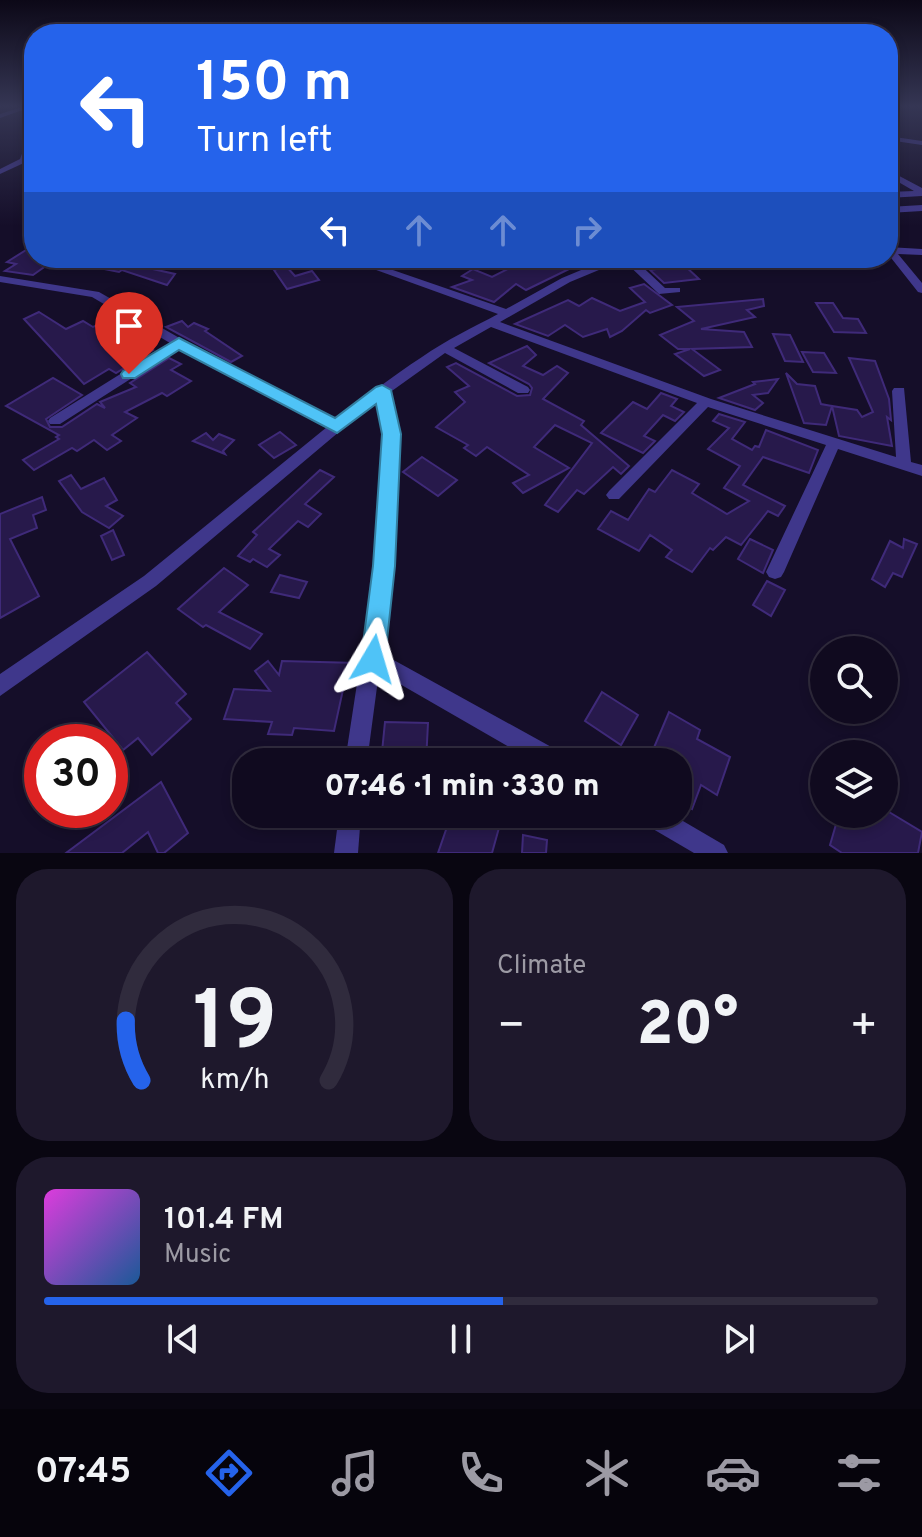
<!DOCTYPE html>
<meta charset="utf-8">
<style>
:root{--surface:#100a1f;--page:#1e182c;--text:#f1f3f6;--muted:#9c9aa4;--line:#302b3d;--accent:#2563eb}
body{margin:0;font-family:Overpass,sans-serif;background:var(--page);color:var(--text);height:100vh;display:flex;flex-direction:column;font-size:30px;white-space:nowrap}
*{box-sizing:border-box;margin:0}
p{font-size:26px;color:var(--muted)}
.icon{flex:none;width:44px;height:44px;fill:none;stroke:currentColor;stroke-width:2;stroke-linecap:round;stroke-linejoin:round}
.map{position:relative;height:853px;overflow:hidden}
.details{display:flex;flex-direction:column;gap:16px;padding:16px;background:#090611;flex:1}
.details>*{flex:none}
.guide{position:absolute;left:24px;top:24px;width:874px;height:244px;border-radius:32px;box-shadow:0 4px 12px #0003,0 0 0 2px var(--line);background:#2563eb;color:#fff;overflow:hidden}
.fabs{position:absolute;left:810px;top:636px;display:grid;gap:16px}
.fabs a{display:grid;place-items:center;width:88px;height:88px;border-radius:50%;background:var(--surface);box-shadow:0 4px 12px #0003,0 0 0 2px var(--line);font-size:40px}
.speed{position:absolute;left:24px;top:724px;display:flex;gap:16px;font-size:40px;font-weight:700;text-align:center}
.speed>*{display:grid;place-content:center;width:104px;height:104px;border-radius:50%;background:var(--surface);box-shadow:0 4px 12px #0003,0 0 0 2px var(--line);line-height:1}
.speed .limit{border:12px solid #d22;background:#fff;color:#111}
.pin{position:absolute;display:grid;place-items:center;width:68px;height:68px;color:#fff;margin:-82px -34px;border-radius:50% 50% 50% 0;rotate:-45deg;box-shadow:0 0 8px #0007}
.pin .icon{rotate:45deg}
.me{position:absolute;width:88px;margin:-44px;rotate:7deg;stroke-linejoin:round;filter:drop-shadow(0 0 6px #0008)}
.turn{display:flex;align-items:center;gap:28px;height:168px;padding:0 40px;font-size:36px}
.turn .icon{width:104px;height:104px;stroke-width:2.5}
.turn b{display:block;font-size:56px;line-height:68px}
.lanes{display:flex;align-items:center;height:76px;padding:0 40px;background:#0003;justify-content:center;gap:40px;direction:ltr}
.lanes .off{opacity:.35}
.big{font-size:60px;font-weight:800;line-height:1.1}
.details .widget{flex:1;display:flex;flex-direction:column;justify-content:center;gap:12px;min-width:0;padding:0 28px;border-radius:32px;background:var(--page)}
.details .dial{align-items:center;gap:0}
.dial svg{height:208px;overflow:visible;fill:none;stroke:var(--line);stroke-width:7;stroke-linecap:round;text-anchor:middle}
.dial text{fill:var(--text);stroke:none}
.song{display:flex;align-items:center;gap:24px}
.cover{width:96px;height:96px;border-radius:12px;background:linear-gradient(135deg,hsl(300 70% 55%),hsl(210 70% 35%))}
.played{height:8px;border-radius:4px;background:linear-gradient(90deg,var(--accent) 55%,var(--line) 55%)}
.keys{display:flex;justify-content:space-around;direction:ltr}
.heat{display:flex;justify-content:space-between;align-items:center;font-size:44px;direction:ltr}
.details .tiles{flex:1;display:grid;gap:16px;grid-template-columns:1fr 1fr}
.widget:last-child{grid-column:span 2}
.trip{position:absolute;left:232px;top:748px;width:460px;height:80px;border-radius:32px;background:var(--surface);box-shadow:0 4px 12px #0003,0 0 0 2px var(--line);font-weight:800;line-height:80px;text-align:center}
.tabs{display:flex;height:128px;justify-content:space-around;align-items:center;background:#06040c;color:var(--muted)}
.tabs .icon{width:56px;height:56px}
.tabs .on{color:var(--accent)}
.tabs b{font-size:36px;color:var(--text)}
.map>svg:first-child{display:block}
</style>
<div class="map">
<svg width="922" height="853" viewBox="0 0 922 853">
<rect width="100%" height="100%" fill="#150e29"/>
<g fill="#27194b" stroke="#3f2a79" stroke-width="2">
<polygon points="34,245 34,258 57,258 33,275 5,271 16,264 7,262"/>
<polygon points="75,258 103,258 175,274 167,285 122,270 119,272 74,263"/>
<polygon points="529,258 602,258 569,269 526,290 516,284 494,302 452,287 472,280 462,276 473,269 492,277"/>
<polygon points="684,265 699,279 664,283 650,270"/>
<polygon points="286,266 295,276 312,271 319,280 287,289 274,270"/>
<polygon points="644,284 672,305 650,313 646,310 622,331 610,337 607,329 583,337 565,325 548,336 515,324 568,300 579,306 592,298 620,311 645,302 630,288"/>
<polygon points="763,299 764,306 747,310 755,317 701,329 744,332 752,347 692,349 720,370 704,376 675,354 690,349 678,349 660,335 694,321 677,307"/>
<polygon points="816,303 833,303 843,318 858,319 866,333 834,332"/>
<polygon points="39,312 66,329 83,321 93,327 114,318 124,327 114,331 139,348 144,345 153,350 116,373 109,369 84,384 24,319"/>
<polygon points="182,321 188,327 194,323 208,329 205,331 242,356 231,362 166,327"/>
<polygon points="773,334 790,335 803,362 785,361"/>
<polygon points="527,346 536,355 523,366 543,375 557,366 568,373 543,399 584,421 581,425 629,466 621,474 613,467 584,494 577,490 558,512 545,505 592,443 555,425 534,447 569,468 523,493 513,483 529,475 487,447 476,456 464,448 468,445 436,427 465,402 455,392 469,386 447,367 456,363 517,396 530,395 532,388 529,384 489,363"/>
<polygon points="802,352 824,353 836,373 813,372"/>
<polygon points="169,358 181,364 171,370 191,381 167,396 162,393 125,412 137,418 112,435 121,441 107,450 94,440 77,451 72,448 34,470 23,460 59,439 56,437 59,435 6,406 53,378 82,395 46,419 50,427 62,427 97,404 105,408 100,402 136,387 130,383"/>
<polygon points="849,358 875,361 889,399 891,420 887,417 892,446 839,436 832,406 857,410 862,417 873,412"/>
<polygon points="786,373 797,384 815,386 821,404 832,406 826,425 804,423"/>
<polygon points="778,379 768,393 753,395 763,403 755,410 719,398 755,384 753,382"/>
<polygon points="661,393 677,399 671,406 684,412 675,421 663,415 644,436 655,441 643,453 601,433 633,402 647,409"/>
<polygon points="719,414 745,422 732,439 752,450 755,446 759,447 766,430 818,450 809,473 763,457 743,485 785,506 778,516 768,511 741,545 726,537 713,550 710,548 692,572 666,557 672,550 650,535 639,551 598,529 611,511 628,520 649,489 655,492 672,470 699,484 692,493 727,514 749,501 724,488 740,466 708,449 729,428 713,421"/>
<polygon points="280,432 296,445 274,458 259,445"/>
<polygon points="206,433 213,440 219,434 234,440 223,451 225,454 193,441"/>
<polygon points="422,457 457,480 438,496 403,472"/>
<polygon points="320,470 334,477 305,504 321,514 308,527 298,521 269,549 280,555 267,567 253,559 250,562 238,556 257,535 253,532"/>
<polygon points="71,475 81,489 104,478 117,500 106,506 123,516 109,528 82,512 59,481"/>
<polygon points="42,497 46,510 33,515 37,528 10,539 39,596 0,618 0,514"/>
<polygon points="113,530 124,555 112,560 101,536"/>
<polygon points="750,539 773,550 763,573 738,559"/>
<polygon points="904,539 917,544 902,577 893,573 885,587 872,579 890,541 903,548"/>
<polygon points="224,568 248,585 219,612 262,634 250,649 206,625 203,627 178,609"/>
<polygon points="280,575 307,582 299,598 271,592"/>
<polygon points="767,581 785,590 771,616 753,605"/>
<polygon points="147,652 186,694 176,703 191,719 152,755 138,738 123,750 84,702"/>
<polygon points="268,661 279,675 282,661 357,663 354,686 344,685 334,731 294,728 292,735 268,734 272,722 224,719 234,689 270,691 255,671"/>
<polygon points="602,692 638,715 621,745 585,721"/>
<polygon points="669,712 700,730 697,739 730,757 717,795 701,785 692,809 678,800 678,762 660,762 650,757"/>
<polygon points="385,722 428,723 426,762 381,762"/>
<polygon points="161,782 188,833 164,853 158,853 148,832 122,853 66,853"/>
<polygon points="884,809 922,832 918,853 842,853 830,845 839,814 884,814"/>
<polygon points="461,814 495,814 502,817 492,853 438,853 448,824 457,828"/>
<polygon points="523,835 547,840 546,853 522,853"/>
</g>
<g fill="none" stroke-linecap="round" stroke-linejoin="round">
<g fill="#3f378b" fill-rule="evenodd">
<polygon points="22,107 31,107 0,118 0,114"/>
<polygon points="888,136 922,141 922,145 888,140"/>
<polygon points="25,146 32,148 26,162 0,174 0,169 20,159"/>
<polygon points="888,170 922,188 922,196 888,198 888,192 914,191 888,176"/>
<polygon points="922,205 922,211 888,213 888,207"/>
<polygon points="888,247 922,249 922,255 898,254 922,283 922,293 918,292 888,254"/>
<path d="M343,258H358L506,309L562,278L610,258H633L665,288H680V292L659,294L623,260L570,282L500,322L711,399L896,457L892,391L894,388H904L911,462L922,465V476L838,449L784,572L781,577L775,579L769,577L766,572L826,445L708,407L619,499H609L606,495L609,491L697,403L491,327L454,348L528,387L530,390L528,393H518L445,353L389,393L399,434L393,566L381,653L564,754L567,762H535L379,672L367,762H345L375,566L385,434L378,402L346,426L156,586L0,696V674L144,576L327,427L179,348L60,424H50L48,421L50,418L170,343L92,297L0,282V276L99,292L183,340L335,420C365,398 391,377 422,357C446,340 474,327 498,314Z"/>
<polygon points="339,814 361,814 358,853 334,853"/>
<polygon points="638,814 671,814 724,845 728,853 694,853 641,822"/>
</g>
</g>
<linearGradient id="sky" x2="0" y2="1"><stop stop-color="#0c0817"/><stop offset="0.47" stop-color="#353654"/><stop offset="1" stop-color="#353654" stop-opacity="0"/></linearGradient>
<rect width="922" height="226" fill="url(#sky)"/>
<polygon fill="#4fc3f7" stroke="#337fa1" stroke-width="2" points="179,338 335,418 376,387 382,385 391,390 401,434 395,566 385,659 382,667 373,671 364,667 361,659 373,566 382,434 376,404 337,433 179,350 135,378 123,378 121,374 123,371"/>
</svg>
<div class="fabs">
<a><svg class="icon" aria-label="search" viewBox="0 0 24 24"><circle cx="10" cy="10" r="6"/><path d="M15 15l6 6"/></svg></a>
<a><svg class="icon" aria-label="layers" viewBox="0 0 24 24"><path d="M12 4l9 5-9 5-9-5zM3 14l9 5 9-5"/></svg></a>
</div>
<div class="speed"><div class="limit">30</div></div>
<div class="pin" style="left:129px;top:374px;background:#d93025"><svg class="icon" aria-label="arrive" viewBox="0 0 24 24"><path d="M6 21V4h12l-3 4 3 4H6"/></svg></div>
<svg class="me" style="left:373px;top:659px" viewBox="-20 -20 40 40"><path d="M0-17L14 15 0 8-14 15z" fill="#4fc3f7" stroke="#fff" stroke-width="4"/></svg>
<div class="trip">07:46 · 1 min · 330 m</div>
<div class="guide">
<div class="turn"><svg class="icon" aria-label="left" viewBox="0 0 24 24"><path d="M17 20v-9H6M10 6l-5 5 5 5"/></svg><div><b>150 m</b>Turn left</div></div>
<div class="lanes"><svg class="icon" aria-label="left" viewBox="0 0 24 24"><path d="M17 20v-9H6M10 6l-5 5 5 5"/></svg><svg class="icon off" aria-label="ahead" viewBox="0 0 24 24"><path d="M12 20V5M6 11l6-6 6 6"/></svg><svg class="icon off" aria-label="ahead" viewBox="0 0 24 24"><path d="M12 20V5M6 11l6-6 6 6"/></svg><svg class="icon off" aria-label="right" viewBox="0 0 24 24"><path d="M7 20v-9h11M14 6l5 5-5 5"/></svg></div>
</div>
</div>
<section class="details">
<div class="tiles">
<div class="widget dial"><svg viewBox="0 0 100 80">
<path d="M14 69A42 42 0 1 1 86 69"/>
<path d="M14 69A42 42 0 0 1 8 46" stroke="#2563eb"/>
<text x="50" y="56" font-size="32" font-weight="700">19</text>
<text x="50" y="72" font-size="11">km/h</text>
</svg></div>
<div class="widget"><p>Climate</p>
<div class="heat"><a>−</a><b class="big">20°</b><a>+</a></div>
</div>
<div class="widget">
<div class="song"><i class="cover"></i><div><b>101.4 FM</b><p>Music</p></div></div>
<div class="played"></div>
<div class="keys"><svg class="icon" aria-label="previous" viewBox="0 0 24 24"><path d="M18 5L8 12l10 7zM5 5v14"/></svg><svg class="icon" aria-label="pause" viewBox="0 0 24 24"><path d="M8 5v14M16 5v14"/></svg><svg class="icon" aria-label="next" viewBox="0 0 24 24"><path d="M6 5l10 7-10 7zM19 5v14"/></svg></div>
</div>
</div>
</section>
<nav class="tabs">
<b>07:45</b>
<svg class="icon on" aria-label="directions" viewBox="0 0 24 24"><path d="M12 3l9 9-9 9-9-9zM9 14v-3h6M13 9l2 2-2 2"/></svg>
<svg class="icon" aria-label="music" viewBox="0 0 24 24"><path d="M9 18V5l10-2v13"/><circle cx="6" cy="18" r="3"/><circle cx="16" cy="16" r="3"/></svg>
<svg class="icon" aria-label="phone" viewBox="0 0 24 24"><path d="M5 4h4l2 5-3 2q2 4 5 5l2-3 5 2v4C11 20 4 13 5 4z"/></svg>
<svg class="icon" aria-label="climate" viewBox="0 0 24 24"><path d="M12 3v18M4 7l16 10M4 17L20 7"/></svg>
<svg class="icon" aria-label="car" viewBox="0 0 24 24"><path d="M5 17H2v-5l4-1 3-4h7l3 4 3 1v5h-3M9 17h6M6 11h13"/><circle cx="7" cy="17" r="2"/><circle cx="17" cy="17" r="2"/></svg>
<svg class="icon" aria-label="filters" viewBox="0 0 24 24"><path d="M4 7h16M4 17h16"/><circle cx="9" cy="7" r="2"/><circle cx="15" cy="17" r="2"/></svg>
</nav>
